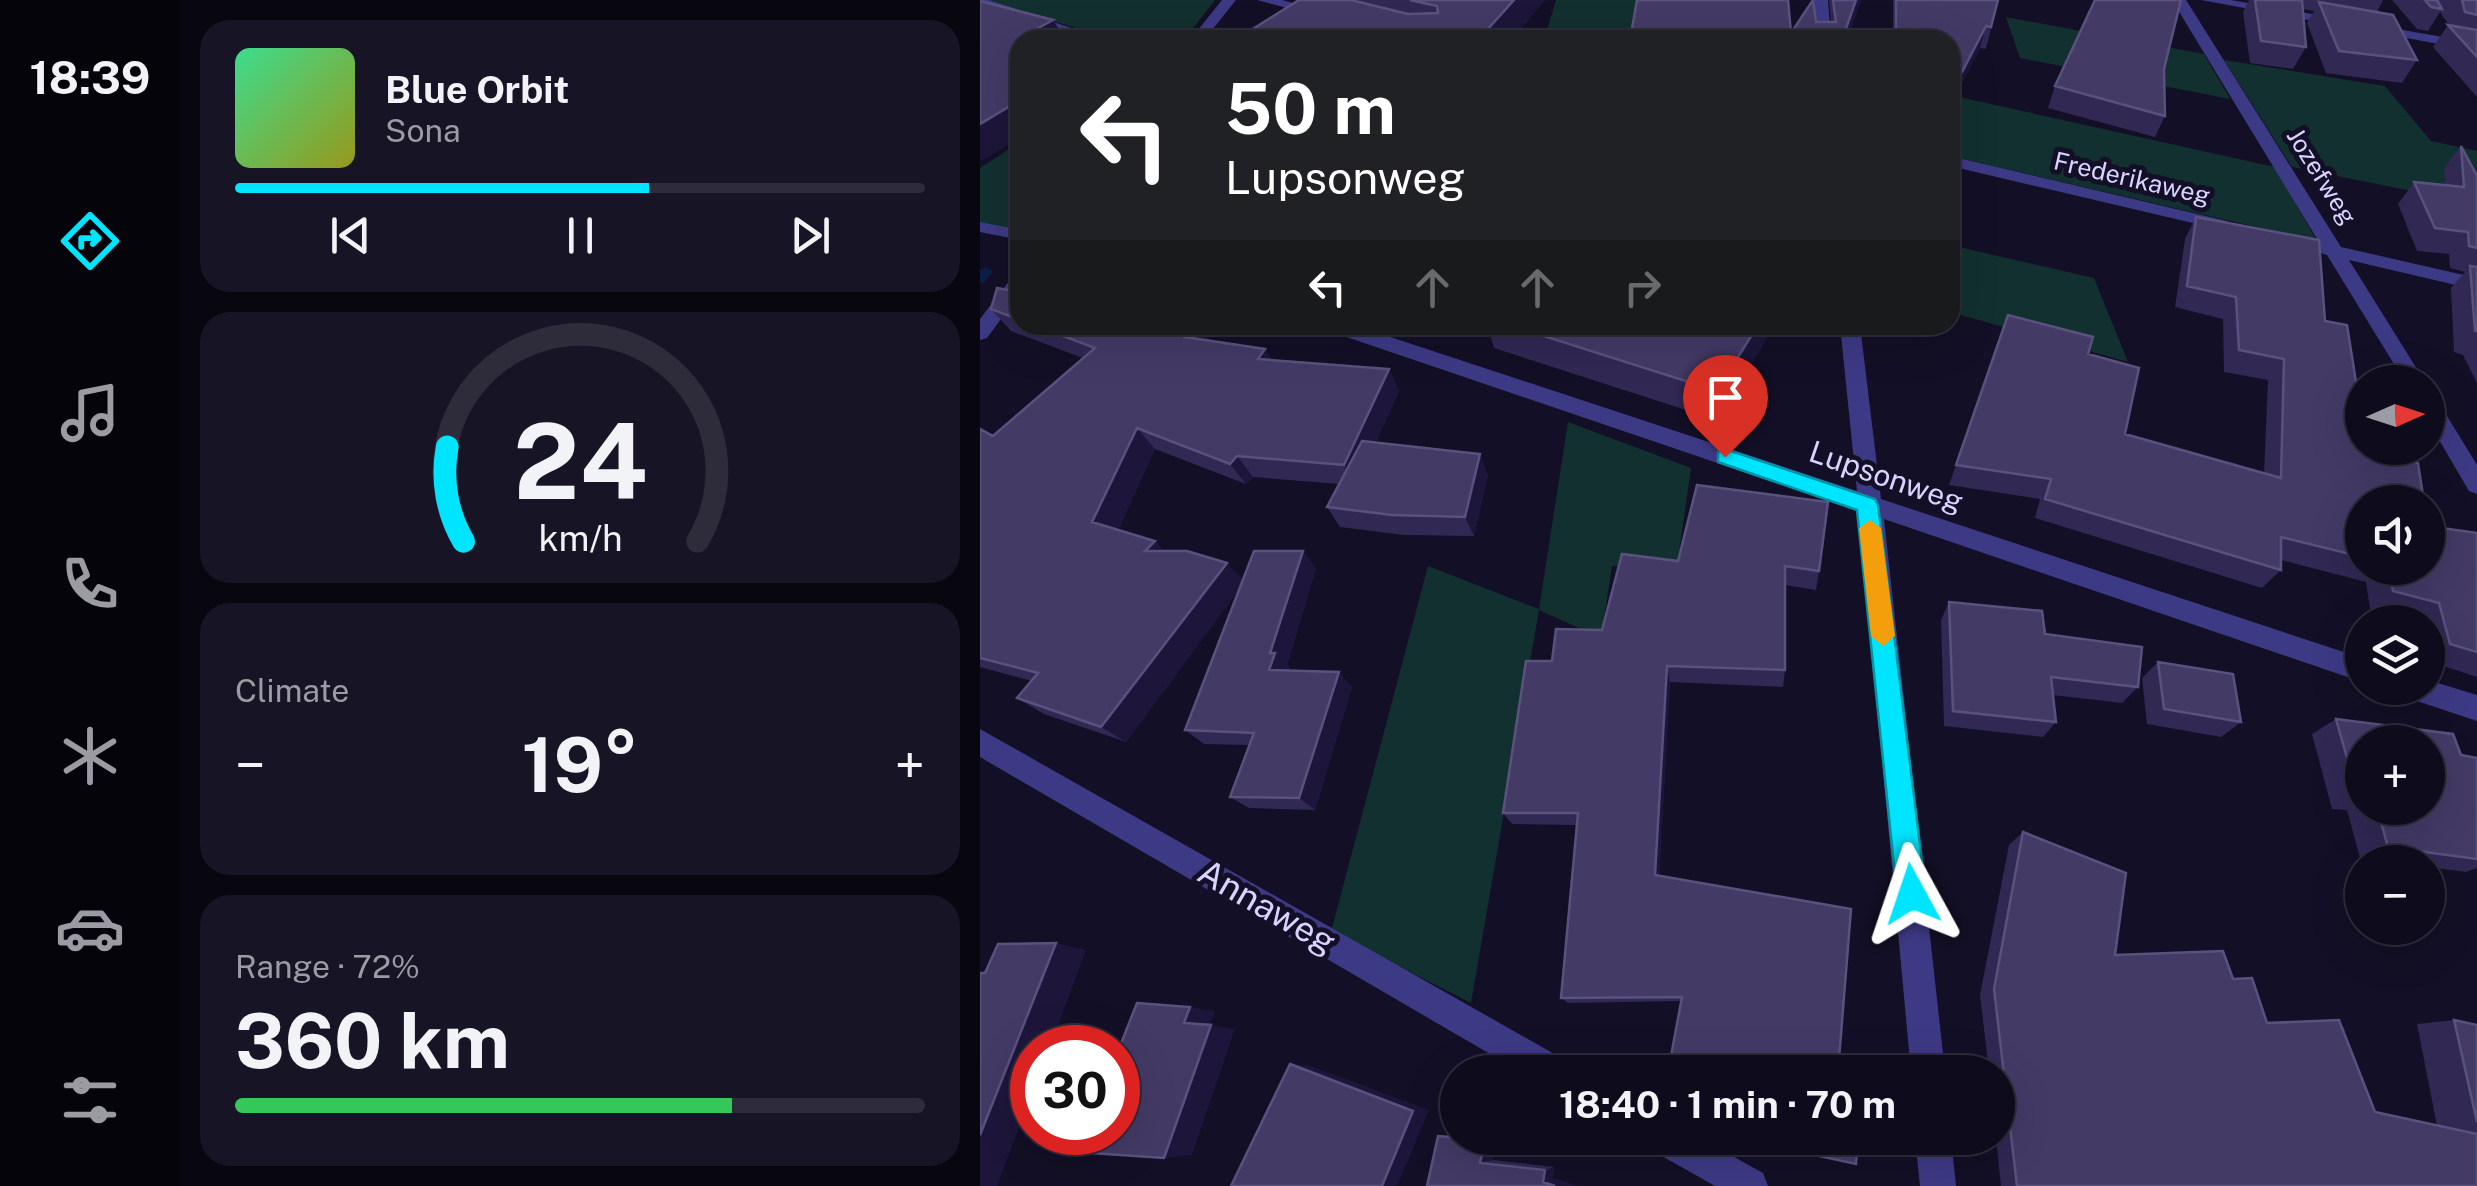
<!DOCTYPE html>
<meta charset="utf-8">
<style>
:root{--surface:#0e0b1c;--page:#171425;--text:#f1f3f6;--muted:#9b9ba3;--line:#2e2b3b;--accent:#00e5ff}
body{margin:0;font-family:"Public Sans",sans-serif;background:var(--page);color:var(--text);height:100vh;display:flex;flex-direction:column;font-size:38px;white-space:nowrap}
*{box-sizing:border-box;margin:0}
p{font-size:32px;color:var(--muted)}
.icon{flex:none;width:55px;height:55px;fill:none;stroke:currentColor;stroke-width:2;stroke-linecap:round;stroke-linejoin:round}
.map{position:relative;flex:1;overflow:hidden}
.side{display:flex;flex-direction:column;gap:20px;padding:20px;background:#08060f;width:800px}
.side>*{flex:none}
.top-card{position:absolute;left:30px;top:30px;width:950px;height:305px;border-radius:30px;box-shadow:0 10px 40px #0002,0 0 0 2px var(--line);background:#202124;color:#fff;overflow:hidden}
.needle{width:65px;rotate:87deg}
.fabs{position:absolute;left:1365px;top:365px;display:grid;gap:20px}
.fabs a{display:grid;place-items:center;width:100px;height:100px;border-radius:50%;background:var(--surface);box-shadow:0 10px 40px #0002,0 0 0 2px var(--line);font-size:50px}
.speed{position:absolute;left:30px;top:1025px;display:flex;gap:20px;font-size:50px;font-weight:700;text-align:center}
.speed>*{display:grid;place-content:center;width:130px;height:130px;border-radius:50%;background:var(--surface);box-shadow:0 10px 40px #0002,0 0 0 2px var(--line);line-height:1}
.speed .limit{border:15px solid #d22;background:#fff;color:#111}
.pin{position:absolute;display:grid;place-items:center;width:85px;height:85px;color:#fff;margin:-102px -42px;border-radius:50% 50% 50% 0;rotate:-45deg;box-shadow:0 0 10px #0007}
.pin .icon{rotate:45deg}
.me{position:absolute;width:110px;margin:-55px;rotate:355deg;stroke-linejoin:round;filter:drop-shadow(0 0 8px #0008)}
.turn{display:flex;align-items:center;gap:35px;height:210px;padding:0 50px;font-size:45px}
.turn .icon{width:130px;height:130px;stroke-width:2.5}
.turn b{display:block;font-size:70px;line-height:85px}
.lanes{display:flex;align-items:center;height:95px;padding:0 50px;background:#0003;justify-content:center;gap:50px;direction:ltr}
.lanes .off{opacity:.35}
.big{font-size:75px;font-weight:700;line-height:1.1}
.side .widget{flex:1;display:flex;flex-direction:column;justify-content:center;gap:15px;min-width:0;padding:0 35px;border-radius:30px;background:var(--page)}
.side .dial{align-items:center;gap:0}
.dial svg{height:260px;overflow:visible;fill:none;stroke:var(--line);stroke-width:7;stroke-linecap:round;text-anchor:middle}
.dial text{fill:var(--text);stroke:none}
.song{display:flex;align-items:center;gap:30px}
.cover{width:120px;height:120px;border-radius:15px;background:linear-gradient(135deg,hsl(150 70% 55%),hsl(60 70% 35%))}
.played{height:10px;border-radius:5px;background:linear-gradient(90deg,var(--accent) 60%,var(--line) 60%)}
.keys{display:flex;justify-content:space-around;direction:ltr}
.heat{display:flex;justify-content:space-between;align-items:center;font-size:55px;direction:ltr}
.charge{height:15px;border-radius:8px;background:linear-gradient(90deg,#34c759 72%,var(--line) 0)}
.trip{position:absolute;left:460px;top:1055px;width:575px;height:100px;border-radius:50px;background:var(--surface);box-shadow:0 10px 40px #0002,0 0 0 2px var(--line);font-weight:700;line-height:100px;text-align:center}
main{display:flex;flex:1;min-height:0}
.menu{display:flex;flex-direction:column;width:180px;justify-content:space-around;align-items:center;background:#06040b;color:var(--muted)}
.menu .icon{width:70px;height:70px}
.menu .selected{color:var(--accent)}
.menu b{font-size:45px;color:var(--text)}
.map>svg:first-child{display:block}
.green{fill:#12302f}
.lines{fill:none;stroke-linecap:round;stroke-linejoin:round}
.stream{fill:#0a1f44;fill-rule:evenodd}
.lane{fill:#3d3a85;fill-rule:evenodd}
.street{fill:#3d3a85;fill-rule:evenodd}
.wall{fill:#312854;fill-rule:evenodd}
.shaded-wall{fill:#1d163a}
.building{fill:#433a66;stroke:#5a527e;stroke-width:2.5}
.route{fill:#00e5ff;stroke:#0095a6;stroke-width:2.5}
.slow{fill:#f59e0b}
.labels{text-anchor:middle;stroke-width:10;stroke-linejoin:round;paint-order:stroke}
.far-street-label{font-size:25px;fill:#d9d4ff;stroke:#130f26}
.street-label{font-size:30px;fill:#d9d4ff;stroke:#130f26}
.near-street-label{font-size:35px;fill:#d9d4ff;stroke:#130f26}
</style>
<main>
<nav class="menu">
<b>18:39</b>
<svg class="icon selected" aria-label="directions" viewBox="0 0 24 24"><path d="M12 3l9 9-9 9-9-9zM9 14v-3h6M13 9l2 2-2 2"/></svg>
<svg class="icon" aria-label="music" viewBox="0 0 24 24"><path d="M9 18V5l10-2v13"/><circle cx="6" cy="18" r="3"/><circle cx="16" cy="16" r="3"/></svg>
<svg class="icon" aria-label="phone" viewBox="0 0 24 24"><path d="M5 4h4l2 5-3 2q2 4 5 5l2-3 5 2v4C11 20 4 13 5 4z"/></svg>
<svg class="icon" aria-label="climate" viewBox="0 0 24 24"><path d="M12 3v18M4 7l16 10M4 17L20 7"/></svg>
<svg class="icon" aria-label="car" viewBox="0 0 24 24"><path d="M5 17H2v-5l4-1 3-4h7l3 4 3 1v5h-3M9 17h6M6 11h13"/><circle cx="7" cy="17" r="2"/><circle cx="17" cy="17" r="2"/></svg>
<svg class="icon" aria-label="filters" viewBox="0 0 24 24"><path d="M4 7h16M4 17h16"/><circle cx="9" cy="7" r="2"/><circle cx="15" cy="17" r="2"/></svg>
</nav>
<section class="side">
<div class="widget">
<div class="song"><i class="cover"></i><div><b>Blue Orbit</b><p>Sona</p></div></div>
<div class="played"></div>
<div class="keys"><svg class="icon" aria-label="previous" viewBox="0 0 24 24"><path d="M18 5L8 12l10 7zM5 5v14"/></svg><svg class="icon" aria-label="pause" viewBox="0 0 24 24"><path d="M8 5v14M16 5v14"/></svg><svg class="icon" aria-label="next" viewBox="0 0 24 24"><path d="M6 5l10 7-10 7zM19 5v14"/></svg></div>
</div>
<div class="widget dial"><svg viewBox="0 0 100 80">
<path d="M14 69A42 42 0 1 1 86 69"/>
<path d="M14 69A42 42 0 0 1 9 40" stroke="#00e5ff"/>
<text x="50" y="56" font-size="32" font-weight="700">24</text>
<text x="50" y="72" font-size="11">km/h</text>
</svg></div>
<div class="widget"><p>Climate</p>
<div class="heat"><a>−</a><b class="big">19°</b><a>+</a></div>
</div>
<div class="widget"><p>Range · 72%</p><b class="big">360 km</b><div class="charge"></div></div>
</section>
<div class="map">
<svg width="1497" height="1186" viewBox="0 0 1497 1186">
<rect width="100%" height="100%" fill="#130f26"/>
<path class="green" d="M5 0H235L206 37 198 40H135Z
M576 0H660L652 40H564Z
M1026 17 1224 54 1250 99 1040 58Z
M1244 60 1405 86 1451 141 1497 151V204L1312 167Z
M970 95 1295 167 1337 241 970 156Z
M40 142V235L0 232V168Z
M970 245 1114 278 1148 362 970 312Z
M588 422 711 468 696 573 632 566 621 638 559 610 491 1003 351 932 448 566 559 609Z"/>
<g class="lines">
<path class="stream" d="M6 267 13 271 5 282 0 283V270Z"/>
<path class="lane" d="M0 0H9L127 40H108L0 5Z
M0 222 40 230V240L0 232Z"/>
<path class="street" d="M242 0H256L224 40H210Z
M277 0H302L349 13 342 17Z
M834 0H848L851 40H837Z
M1192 0H1206L1361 247 1497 278V290L1369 260 1445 382H1425L1347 255 1302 241 1311 235 1339 242Z
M1221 0H1251L1497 43V51Z
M970 156 1247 221 1256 226 1247 231 970 166Z
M40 274V293L7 338 0 340V319L33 276Z
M343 325H374L877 491 860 325H880L901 499 1382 658V682L904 519 965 1072H931L879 511 346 330Z
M1448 395 1456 398 1497 465V494L1489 491 1448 421Z
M1448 680 1497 695V721L1425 697 1421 688H1448Z
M0 729 585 1060 590 1072H541L0 757Z
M668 1138H720L783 1173 788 1186H735L673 1151Z
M935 1138H971L976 1186H940Z"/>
</g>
<path class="wall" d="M319 0H565L531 40H255Z
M849 0H881L867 40H650L811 33 836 22H851Z
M913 0H1018L1006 49 1000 48 977 93 970 92V40H913Z
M1269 0H1403L1397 12 1437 60 1422 83 1346 73 1327 23 1334 11 1323 9 1326 47 1313 69 1270 63 1263 12Z
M1412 0H1497V97L1453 47 1468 25H1469L1460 12 1448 31 1437 29Z
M1184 69 1185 116 1175 137 1068 108 1075 86Z
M1481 146 1497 176V383L1483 355 1474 352 1471 288 1485 272 1470 268 1469 254 1437 251 1418 204 1434 182 1465 185 1464 168Z
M1216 217 1345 321 1382 502V568H1448L1497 533V677L1448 661V622H1435L1434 620 1390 609 1386 582 1301 560V570L1282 588 1055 518 1060 499 969 485 1028 315 1108 354 1145 434 1284 474 1288 380 1244 372 1243 319 1195 307 1205 239Z
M40 292V325H219L230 341 292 360 409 369 419 391 396 442 508 475 494 536 424 535 360 527 347 507 359 484 273 477 266 484 175 449 138 530 185 551 263 580 336 568 307 665 310 668V670L372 687 335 810 269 808 250 797 269 745 224 744 205 730 260 588 146 742 64 714 37 698 52 681 0 667V429L13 436 103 358 31 331 11 309Z
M507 325H795L737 420 514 348Z
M717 485 839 571 836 590 805 585V670L803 687 690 682 679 875 871 909 701 1001 588 1003 581 998 597 825 532 824 523 813 572 661 622 630 698 561Z
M969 602 1065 634 1158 687 1142 703 1073 695 1076 722 1063 737 964 726 961 620Z
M1178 662 1261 722 1241 737 1167 724 1162 678Z
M1356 719 1481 755 1497 758V868L1486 872 1448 867V862H1416L1380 858 1367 810 1352 809 1332 734ZM1382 742 1448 808H1382Z
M1043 832 1135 955 1253 979 1287 1023 1395 1112 1457 1126 1437 1024 1474 1020 1497 1025V1186H1021L1016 1138H1018V1072H1009L1000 995 1029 845Z
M473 1134 478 1135V1138L517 1139 513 1160 574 1167 572 1178 597 1186H447L458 1136Z"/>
<path class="shaded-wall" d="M534 0H565L531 40H498Z
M876 0H881L867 40H862Z
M73 20 86 40H57L51 32Z
M1006 26 1000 48 977 93 982 72Z
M40 100V137L0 162V124Z
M215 325H219L233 345 205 337Z
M778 325H795L737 420V391Z
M285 349 299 371 278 359Z
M409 369 419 391 377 486 364 465Z
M157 428 175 449 133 542 112 522Z
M500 454 508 475 494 536 485 517Z
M257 456 273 477 266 484 250 464Z
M175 541 194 560 165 551Z
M323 551 336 568 307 665 310 668 305 684 289 670 290 653Z
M247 563 265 582 146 742 121 727Z
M687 666 690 682 679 885 675 875Z
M359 672 372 687 335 810 319 798Z
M76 943 106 950 70 1048H52V1093L17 1186H0V1135Z
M210 1007 235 1011 229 1026 204 1023Z
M231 1025 255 1029 212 1155 184 1158Z
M310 1064 331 1066 449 1110 417 1186H402Z
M517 1139 513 1160 500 1163 505 1141Z
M574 1167 572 1178 597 1186H575L563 1182 565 1170Z"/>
<path class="building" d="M319 0H371L428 14 458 13 457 6 430 0H534L498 40H255Z
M657 0H808L811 33 833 0 836 22H856L853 0H876L862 40H827L811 37V40H650Z
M916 0H1018L1011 27 1006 26 982 72 970 69V40H916Z
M1115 0H1201L1184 69 1185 116 1075 86Z
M1275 0H1322L1326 47 1281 41Z
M1445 0H1457L1462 9 1451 7Z
M1482 0H1497V15L1485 12Z
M0 1 73 20 51 32 81 40H40V100L0 124Z
M1339 2 1413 15 1437 60 1359 51Z
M1468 25 1497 30V57Z
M1481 146 1497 176V248L1489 246 1488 232 1455 228 1434 182 1484 187Z
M970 165H976L970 190Z
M1216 217 1339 240 1345 321 1367 325 1382 420V448H1425L1426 460 1438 463 1444 502H1382V557L1301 537V570L1065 499 1071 479 976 465 1028 315 1113 337 1108 354 1159 368 1145 434 1301 478 1304 359 1259 350 1256 297 1207 286Z
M1490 266 1497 267V331H1495Z
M17 288 40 292V320L11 309Z
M54 325H215L205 337 285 349 278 359 409 369 364 465 257 456 250 464 157 428 112 522 175 541 165 551H207L247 563 121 727 37 698 58 673 0 658V429L13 436 115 348Z
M529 325H778L737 391Z
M382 441 500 454 485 517 412 515 347 507Z
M717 485 848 502 839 571 805 566V670L687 666 675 875 871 909 858 1072H688L702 997 581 998 598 813H523L546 661H572L576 629 622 630 642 554 698 561Z
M1448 526 1497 533V652L1470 644 1459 603 1413 591 1409 568H1448Z
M274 551H323L290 653H295L289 670 359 672 319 798 250 797 274 733 205 730Z
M969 602 1062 611 1065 634 1162 647 1158 687 1071 677 1076 722 973 711Z
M1178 662 1253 674 1261 722 1184 709Z
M1356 719 1473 734 1481 755 1497 758V859L1408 847 1397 808H1448V742H1382V797H1378Z
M1043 832 1146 873 1135 955 1243 951 1253 979 1272 978 1287 1023 1359 1020 1395 1112 1497 1134V1186H1037L1014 989Z
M76 943 0 1135V973H5L18 944Z
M157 1003 210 1007 204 1023 231 1025 184 1158 97 1152 105 1132H138V1051Z
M1474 1020 1497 1025V1122Z
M310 1064 433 1111 402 1186H251Z
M458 1136 505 1141 500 1163 565 1170 563 1182 575 1186H447Z
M757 1138H878L876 1164Z"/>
<path class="route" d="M745 449 895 499 898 505 946 894 941 904 932 909 922 904 917 894 877 510 738 462V452Z"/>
<path class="slow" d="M890 520 901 528 915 636 903 646 891 636 879 528Z"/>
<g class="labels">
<g class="far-street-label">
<text transform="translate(1342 176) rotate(58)" y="9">Jozefweg</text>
<text transform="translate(1152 178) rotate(13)" y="9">Frederikaweg</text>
</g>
<g class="street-label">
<text transform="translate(906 477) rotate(19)" y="10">Lupsonweg</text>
</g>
<g class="near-street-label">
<text transform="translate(287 907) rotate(30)" y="12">Annaweg</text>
</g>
</g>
</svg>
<div class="fabs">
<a><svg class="needle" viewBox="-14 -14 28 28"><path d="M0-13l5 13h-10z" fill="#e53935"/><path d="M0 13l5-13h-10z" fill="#9b9ba3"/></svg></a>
<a><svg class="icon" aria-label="sound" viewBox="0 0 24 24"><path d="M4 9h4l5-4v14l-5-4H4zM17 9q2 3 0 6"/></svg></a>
<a><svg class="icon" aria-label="layers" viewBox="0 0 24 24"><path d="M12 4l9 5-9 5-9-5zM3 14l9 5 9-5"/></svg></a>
<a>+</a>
<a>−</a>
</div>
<div class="speed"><div class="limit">30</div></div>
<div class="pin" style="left:745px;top:457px;background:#d93025"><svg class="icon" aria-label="arrive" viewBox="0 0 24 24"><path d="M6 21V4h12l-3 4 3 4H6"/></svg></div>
<svg class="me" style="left:932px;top:894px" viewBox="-20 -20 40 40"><path d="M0-17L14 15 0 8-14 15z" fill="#00e5ff" stroke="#fff" stroke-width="4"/></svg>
<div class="trip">18:40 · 1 min · 70 m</div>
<div class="top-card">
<div class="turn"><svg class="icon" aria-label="left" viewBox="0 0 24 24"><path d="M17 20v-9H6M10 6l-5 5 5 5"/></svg><div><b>50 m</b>Lupsonweg</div></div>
<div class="lanes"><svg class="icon" aria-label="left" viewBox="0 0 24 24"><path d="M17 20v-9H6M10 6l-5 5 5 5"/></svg><svg class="icon off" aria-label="ahead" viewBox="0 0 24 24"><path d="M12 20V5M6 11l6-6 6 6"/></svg><svg class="icon off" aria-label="ahead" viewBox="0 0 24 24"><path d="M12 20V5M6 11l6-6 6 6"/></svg><svg class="icon off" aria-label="right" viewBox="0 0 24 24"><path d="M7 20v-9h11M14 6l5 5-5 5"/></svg></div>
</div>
</div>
</main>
